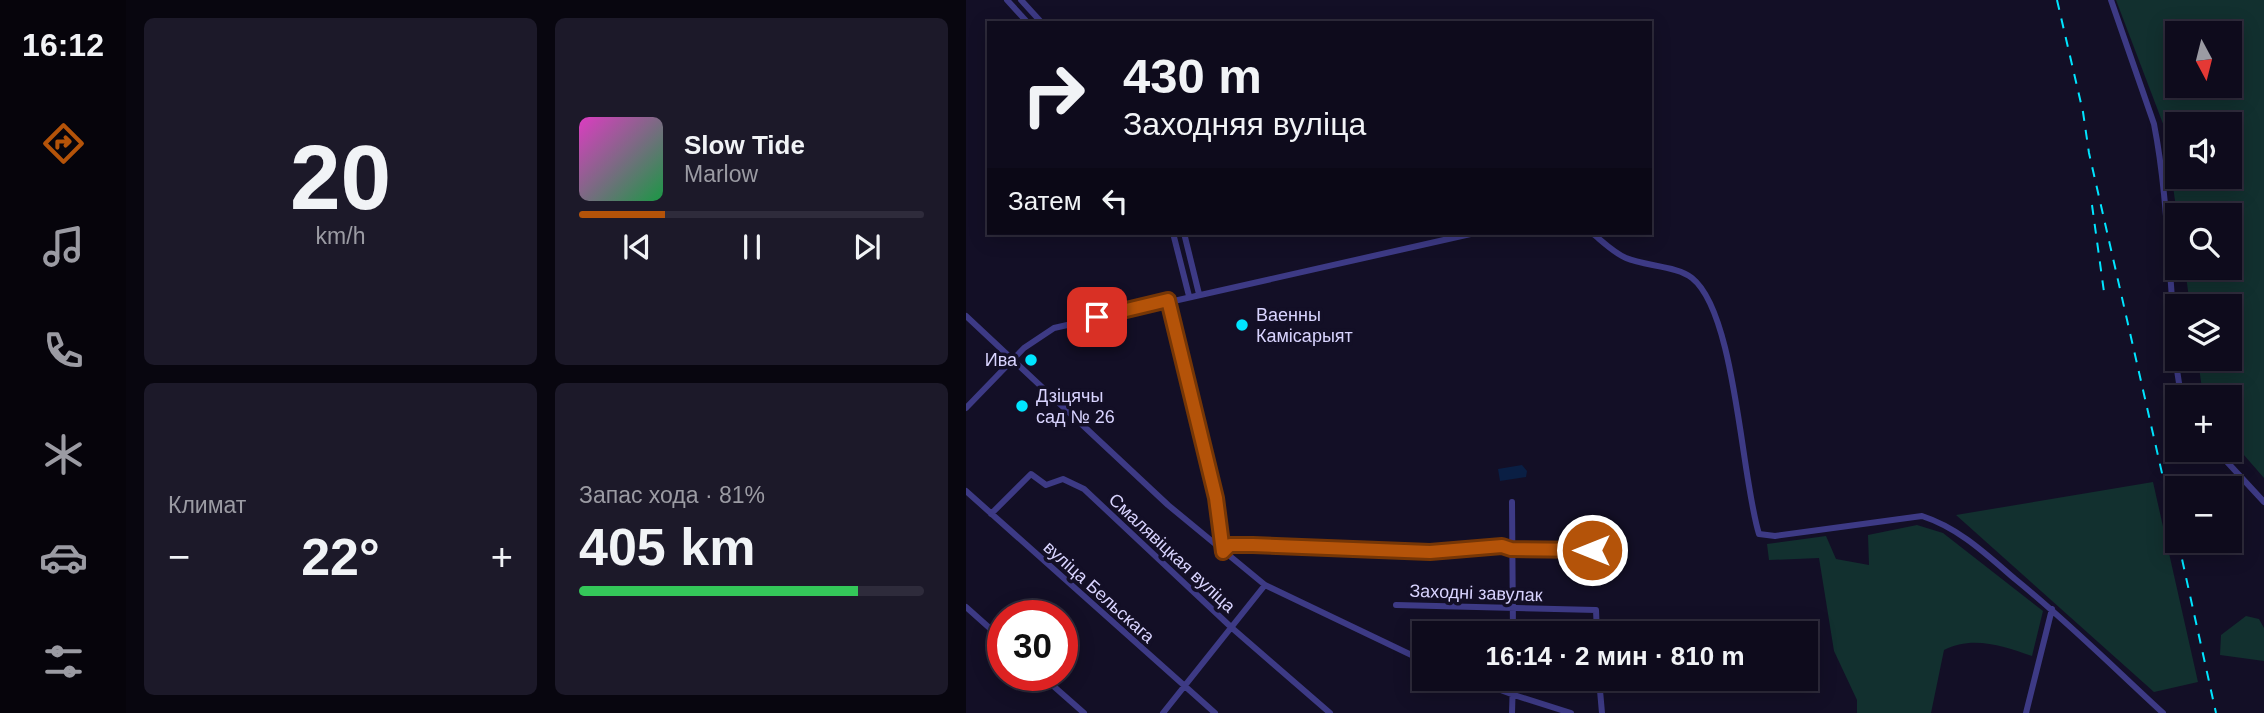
<!DOCTYPE html>
<html lang="ru">
<meta charset="utf-8">
<style>
:root{--surface:#0e0b1c;--page:#1c1929;--text:#f1f3f6;--muted:#9b9ba3;--line:#2e2b3b;--accent:#b45309}
body{margin:0;font-family:Arial,sans-serif;background:var(--page);color:var(--text);height:100vh;display:flex;flex-direction:column;font-size:26px;white-space:nowrap}
*{box-sizing:border-box;margin:0}
p{font-size:23px;color:var(--muted)}
.icon{flex:none;width:38px;height:38px;fill:none;stroke:currentColor;stroke-width:2;stroke-linecap:round;stroke-linejoin:round}
.map{position:relative;flex:1;overflow:hidden}
.details{display:flex;flex-direction:column;gap:18px;padding:18px;background:#08060f;width:840px}
.details>*{flex:none}
.hud{position:absolute;left:21px;top:21px;width:665px;height:214px;border-radius:0px;box-shadow:0 4px 18px #0003,0 0 0 2px var(--line);background:#0e0b1c;color:var(--text);overflow:hidden}
.needle{width:46px;rotate:173deg}
.buttons{position:absolute;left:1199px;top:21px;display:grid;gap:14px}
.buttons a{display:grid;place-items:center;width:77px;height:77px;border-radius:0px;background:var(--surface);box-shadow:0 4px 18px #0003,0 0 0 2px var(--line);font-size:35px}
.speed{position:absolute;left:21px;top:600px;display:flex;gap:14px;font-size:35px;font-weight:700;text-align:center}
.speed>*{display:grid;place-content:center;width:91px;height:91px;border-radius:50%;background:var(--surface);box-shadow:0 4px 18px #0003,0 0 0 2px var(--line);line-height:1}
.speed .limit{border:10px solid #d22;background:#fff;color:#111}
.pin{position:absolute;display:grid;place-items:center;width:60px;height:60px;color:#fff;margin:-30px;border-radius:14px;box-shadow:0 4px 10px #0006}
.me{position:absolute;width:77px;margin:-38px;rotate:270deg;stroke-linejoin:round;filter:drop-shadow(0 0 5px #0008)}
.turn{display:flex;align-items:center;gap:24px;height:147px;padding:0 21px;font-size:32px}
.turn .icon{width:91px;height:91px;stroke-width:2.5}
.turn b{display:block;font-size:49px;line-height:60px}
.then{display:flex;align-items:center;height:66px;padding:0 21px;background:#0003;gap:14px;font-size:26px}
.big{font-size:52px;font-weight:600;line-height:1.1}
.details .tile{flex:1;display:flex;flex-direction:column;justify-content:center;gap:10px;min-width:0;padding:0 24px;border-radius:10px;background:var(--page)}
.details .dial{align-items:center;gap:0}
.dial b{font-size:91px;line-height:1}
.song{display:flex;align-items:center;gap:21px}
.cover{width:84px;height:84px;border-radius:10px;background:linear-gradient(135deg,hsl(310 70% 55%),hsl(140 70% 35%))}
.played{height:7px;border-radius:4px;background:linear-gradient(90deg,var(--accent) 25%,var(--line) 25%)}
.keys{display:flex;justify-content:space-around;direction:ltr}
.heat{display:flex;justify-content:space-between;align-items:center;font-size:38px;direction:ltr}
.charge{height:10px;border-radius:5px;background:linear-gradient(90deg,#34c759 81%,var(--line) 0)}
.details .tiles{flex:1;display:grid;gap:18px;grid-template-columns:repeat(2,1fr)}
.trip{position:absolute;left:446px;top:621px;width:406px;height:70px;border-radius:0px;background:var(--surface);box-shadow:0 4px 18px #0003,0 0 0 2px var(--line);font-weight:600;line-height:70px;text-align:center}
main{display:flex;flex:1;min-height:0}
.tabs{display:flex;flex-direction:column;width:126px;justify-content:space-around;align-items:center;background:#06040b;color:var(--muted)}
.tabs .icon{width:49px;height:49px}
.tabs .selected{color:var(--accent)}
.tabs b{font-size:32px;color:var(--text)}
.map>svg:first-child{display:block}
.green{fill:#12302f;fill-rule:evenodd}
.water{fill:#0a1f44}
.lines{fill:none;stroke-linecap:round;stroke-linejoin:round}
.minor{stroke:#3d3a85;stroke-width:6}
.rail{stroke:#00e5ff;stroke-width:2;stroke-dasharray:10 9;stroke-linecap:butt}
.route-casing{stroke:#753606;stroke-width:18}
.route{stroke:#b45309;stroke-width:12}
.poi-dot{fill:#00e5ff;stroke:#130f26;stroke-width:2.5}
.labels{text-anchor:middle;stroke-width:7;stroke-linejoin:round;paint-order:stroke}
.poi-label{font-size:18px;fill:#d9d4ff;stroke:#130f26;text-anchor:start}
.street-label{font-size:18px;fill:#d9d4ff;stroke:#130f26}
</style>
<main>
<nav class="tabs">
<b>16:12</b>
<svg class="icon selected" aria-label="directions" viewBox="0 0 24 24"><path d="M12 3l9 9-9 9-9-9zM9 14v-3h6M13 9l2 2-2 2"/></svg>
<svg class="icon" aria-label="music" viewBox="0 0 24 24"><path d="M9 18V5l10-2v13"/><circle cx="6" cy="18" r="3"/><circle cx="16" cy="16" r="3"/></svg>
<svg class="icon" aria-label="phone" viewBox="0 0 24 24"><path d="M5 4h4l2 5-3 2q2 4 5 5l2-3 5 2v4C11 20 4 13 5 4z"/></svg>
<svg class="icon" aria-label="climate" viewBox="0 0 24 24"><path d="M12 3v18M4 7l16 10M4 17L20 7"/></svg>
<svg class="icon" aria-label="car" viewBox="0 0 24 24"><path d="M5 17H2v-5l4-1 3-4h7l3 4 3 1v5h-3M9 17h6M6 11h13"/><circle cx="7" cy="17" r="2"/><circle cx="17" cy="17" r="2"/></svg>
<svg class="icon" aria-label="filters" viewBox="0 0 24 24"><path d="M4 7h16M4 17h16"/><circle cx="9" cy="7" r="2"/><circle cx="15" cy="17" r="2"/></svg>
</nav>
<section class="details">
<div class="tiles">
<div class="tile dial"><b>20</b><p>km/h</p></div>
<div class="tile">
<div class="song"><i class="cover"></i><div><b>Slow Tide</b><p>Marlow</p></div></div>
<div class="played"></div>
<div class="keys"><svg class="icon" aria-label="previous" viewBox="0 0 24 24"><path d="M18 5L8 12l10 7zM5 5v14"/></svg><svg class="icon" aria-label="pause" viewBox="0 0 24 24"><path d="M8 5v14M16 5v14"/></svg><svg class="icon" aria-label="next" viewBox="0 0 24 24"><path d="M6 5l10 7-10 7zM19 5v14"/></svg></div>
</div>
<div class="tile"><p>Климат</p>
<div class="heat"><a>−</a><b class="big">22°</b><a>+</a></div>
</div>
<div class="tile"><p>Запас хода · 81%</p><b class="big">405 km</b><div class="charge"></div></div>
</div>
</section>
<div class="map">
<svg width="1298" height="713" viewBox="0 0 1298 713">
<rect width="100%" height="100%" fill="#130f26"/>
<path class="green" d="M1150 0H1298V478L1264 439V397H1237L1232 359H1264V306H1224L1219 268H1264V215H1211L1199 129ZM1264 33V86H1211V33ZM1211 124H1264V177H1211Z
M1187 482 1232 682 1188 692 990 515Z
M951 525 977 533 1077 611 1066 656C1038 646 1006 635 978 650L965 713H891V700L868 651 853 558 803 560 801 544 860 536 870 559 903 565 902 535Z
M1280 616 1293 619 1298 628V661L1254 655 1255 635Z"/>
<path class="water" d="M556 465 561 471 560 477 534 481 532 469Z"/>
<g class="lines">
<path class="minor" d="M41 0 62 23
M55 0 76 23
M1145 0 1188 124C1200 185 1202 249 1207 312 1209 340 1209 370 1216 397
M207 233 223 296
M218 233 233 294
M626 233C636 241 648 253 660 258 678 266 712 266 726 278 770 313 775 477 793 534L809 536 956 516C993 528 1020 554 1049 579 1101 621 1148 668 1197 713
M202 300 249 498 257 552
M0 316 202 505 299 585 458 661
M0 408 58 348 88 328 509 233
M1250 450 1298 502
M0 491 249 713
M546 502 547 634
M25 514 65 474 80 485 97 479 118 489 266 628 364 713
M257 552 264 546C330 543 395 550 460 552 485 553 511 548 536 546L545 549 626 550
M430 605 630 610 631 634
M0 607 37 640
M76 676 118 713
M505 679 548 695 605 713
M633 679 636 713
M197 713 299 585
M546 713 547 679
M1060 713 1086 609"/>
<path class="rail" d="M1091 0 1117 112 1123 153 1211 539
M1126 205 1138 292
M1212 541 1250 713"/>
</g>
<g class="lines">
<g class="route-casing">
<path id="route" d="M131 317 202 300 250 498 257 552 264 545H287L464 552 536 546 545 549 626 550"/>
</g>
<use href="#route" class="route"/>
</g>
<g class="poi-dot">
<circle cx="276" cy="325" r="7"/>
<circle cx="65" cy="360" r="7"/>
<circle cx="56" cy="406" r="7"/>
</g>
<g class="labels">
<g class="poi-label">
<text x="290" y="321">Ваенны<tspan x="290" dy="21">Камісарыят</tspan></text>
<text x="51" y="366" text-anchor="end">Ива</text>
<text x="70" y="402">Дзіцячы<tspan x="70" dy="21">сад № 26</tspan></text>
</g>
<g class="street-label">
<text transform="translate(206 553) rotate(43)" y="6">Смалявіцкая вуліца</text>
<text transform="translate(133 592) rotate(42)" y="6">вуліца Бельскага</text>
<text transform="translate(510 593) rotate(2)" y="6">Заходні завулак</text>
</g>
</g>
</svg>
<div class="buttons">
<a><svg class="needle" viewBox="-14 -14 28 28"><path d="M0-13l5 13h-10z" fill="#e53935"/><path d="M0 13l5-13h-10z" fill="#9b9ba3"/></svg></a>
<a><svg class="icon" aria-label="sound" viewBox="0 0 24 24"><path d="M4 9h4l5-4v14l-5-4H4zM17 9q2 3 0 6"/></svg></a>
<a><svg class="icon" aria-label="search" viewBox="0 0 24 24"><circle cx="10" cy="10" r="6"/><path d="M15 15l6 6"/></svg></a>
<a><svg class="icon" aria-label="layers" viewBox="0 0 24 24"><path d="M12 4l9 5-9 5-9-5zM3 14l9 5 9-5"/></svg></a>
<a>+</a>
<a>−</a>
</div>
<div class="speed"><div class="limit">30</div></div>
<div class="pin" style="left:131px;top:317px;background:#d93025"><svg class="icon" aria-label="arrive" viewBox="0 0 24 24"><path d="M6 21V4h12l-3 4 3 4H6"/></svg></div>
<svg class="me" style="left:626px;top:550px" viewBox="-20 -20 40 40"><circle r="17" fill="#b45309" stroke="#fff" stroke-width="3"/><path d="M0-11L8 9 0 5-8 9z" fill="#fff"/></svg>
<div class="trip">16:14 · 2 мин · 810 m</div>
<div class="hud">
<div class="turn"><svg class="icon" aria-label="right" viewBox="0 0 24 24"><path d="M7 20v-9h11M14 6l5 5-5 5"/></svg><div><b>430 m</b>Заходняя вуліца</div></div>
<div class="then">Затем<svg class="icon" aria-label="left" viewBox="0 0 24 24"><path d="M17 20v-9H6M10 6l-5 5 5 5"/></svg></div>
</div>
</div>
</main>
